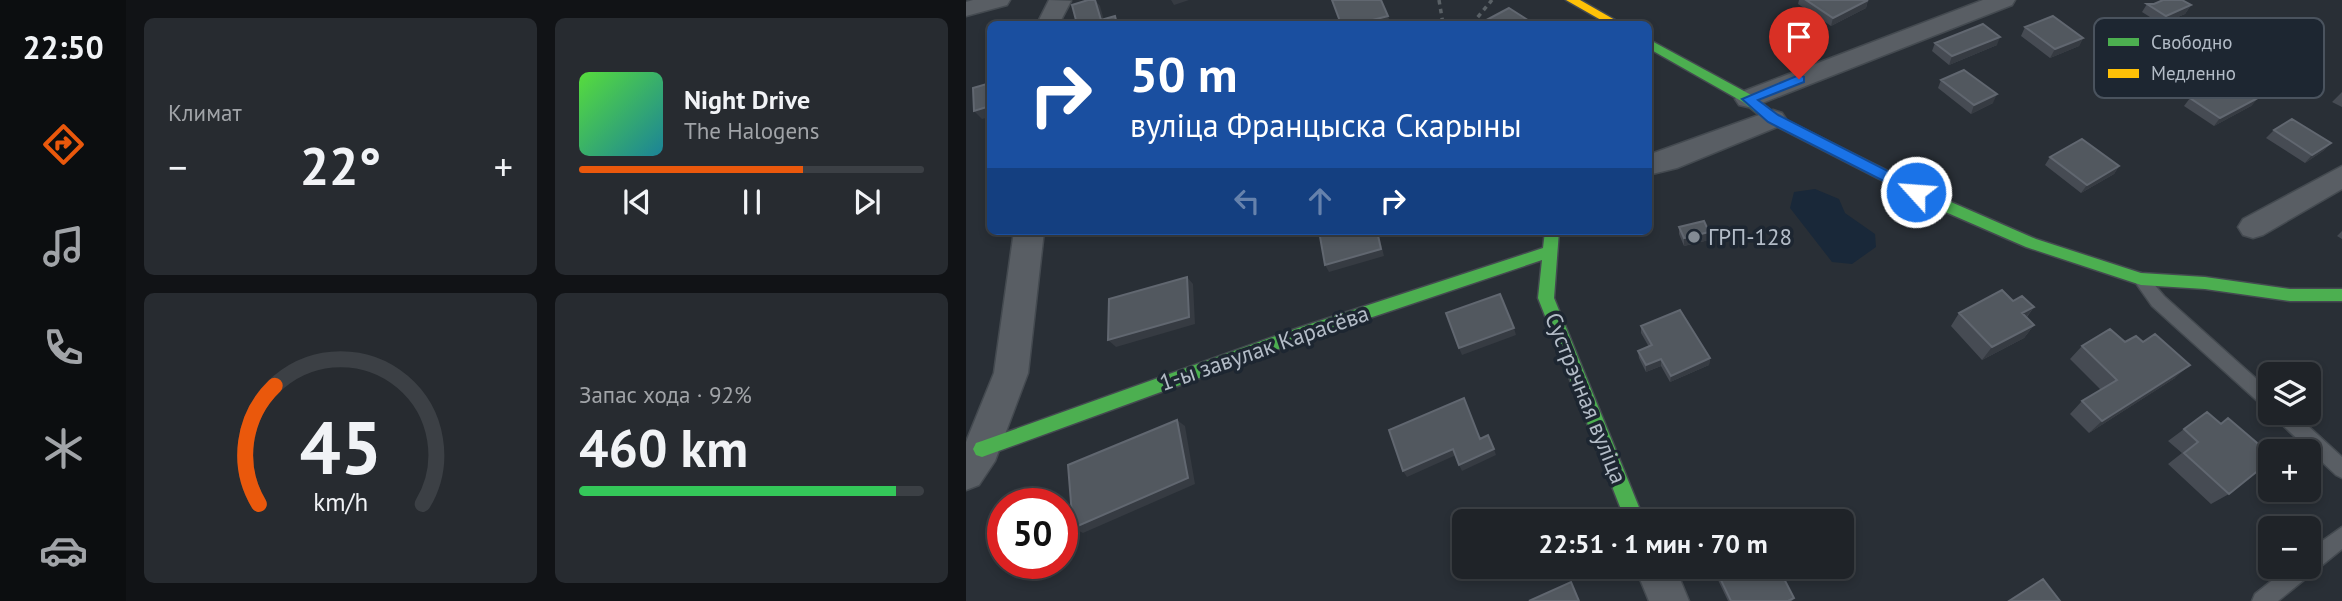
<!DOCTYPE html>
<html lang="ru">
<meta charset="utf-8">
<style>
:root{--surface:#1f2328;--page:#272b30;--text:#f1f3f6;--muted:#a1a4a8;--line:#3c4045;--accent:#ea580c}
body{margin:0;font-family:"PT Sans",sans-serif;background:var(--page);color:var(--text);height:100vh;display:flex;flex-direction:column;font-size:26px;white-space:nowrap}
*{box-sizing:border-box;margin:0}
p{font-size:23px;color:var(--muted)}
.icon{flex:none;width:38px;height:38px;fill:none;stroke:currentColor;stroke-width:2;stroke-linecap:round;stroke-linejoin:round}
.map{position:relative;flex:1;overflow:hidden}
.side{display:flex;flex-direction:column;gap:18px;padding:18px;background:#111316;width:840px}
.side>*{flex:none}
.banner{position:absolute;left:21px;top:21px;width:665px;height:214px;border-radius:10px;box-shadow:0 4px 10px #0003,0 0 0 2px var(--line);background:#1a4fa0;color:#fff;overflow:hidden}
.buttons{position:absolute;left:1292px;top:362px;display:grid;gap:14px}
.buttons a{display:grid;place-items:center;width:63px;height:63px;border-radius:10px;background:var(--surface);box-shadow:0 4px 10px #0003,0 0 0 2px var(--line);font-size:35px}
.speed{position:absolute;left:21px;top:488px;display:flex;gap:14px;font-size:35px;font-weight:700;text-align:center}
.speed>*{display:grid;place-content:center;width:91px;height:91px;border-radius:50%;background:var(--surface);box-shadow:0 4px 10px #0003,0 0 0 2px var(--line);line-height:1}
.speed .limit{border:10px solid #d22;background:#fff;color:#111}
.pin{position:absolute;display:grid;place-items:center;width:60px;height:60px;color:#fff;margin:-72px -30px;border-radius:50% 50% 50% 0;rotate:-45deg;box-shadow:0 0 7px #0007}
.pin .icon{rotate:45deg}
.me{position:absolute;width:77px;margin:-38px;rotate:296deg;stroke-linejoin:round;filter:drop-shadow(0 0 5px #0008)}
.turn{display:flex;align-items:center;gap:24px;height:147px;padding:0 28px;font-size:32px}
.turn .icon{width:91px;height:91px;stroke-width:2.5}
.turn b{display:block;font-size:49px;line-height:60px}
.lanes{display:flex;align-items:center;height:66px;padding:0 28px;background:#0003;justify-content:center;gap:35px;direction:ltr}
.lanes .off{opacity:.35}
.big{font-size:52px;font-weight:800;line-height:1.1}
.side .tile{flex:1;display:flex;flex-direction:column;justify-content:center;gap:10px;min-width:0;padding:0 24px;border-radius:10px;background:var(--page)}
.side .dial{align-items:center;gap:0}
.dial svg{height:182px;overflow:visible;fill:none;stroke:var(--line);stroke-width:7;stroke-linecap:round;text-anchor:middle}
.dial text{fill:var(--text);stroke:none}
.song{display:flex;align-items:center;gap:21px}
.cover{width:84px;height:84px;border-radius:10px;background:linear-gradient(135deg,hsl(110 70% 55%),hsl(190 70% 35%))}
.played{height:7px;border-radius:4px;background:linear-gradient(90deg,var(--accent) 65%,var(--line) 65%)}
.keys{display:flex;justify-content:space-around;direction:ltr}
.heat{display:flex;justify-content:space-between;align-items:center;font-size:38px;direction:ltr}
.charge{height:10px;border-radius:5px;background:linear-gradient(90deg,#34c759 92%,var(--line) 0)}
.side .tiles{flex:1;display:grid;gap:18px;grid-template-columns:repeat(2,1fr)}
.trip{position:absolute;left:486px;top:509px;width:402px;height:70px;border-radius:10px;background:var(--surface);box-shadow:0 4px 10px #0003,0 0 0 2px var(--line);font-weight:800;line-height:70px;text-align:center}
main{display:flex;flex:1;min-height:0}
.tabs{display:flex;flex-direction:column;width:126px;justify-content:space-around;align-items:center;background:#0c0e10;color:var(--muted)}
.tabs .icon{width:49px;height:49px}
.tabs .on{color:var(--accent)}
.tabs b{font-size:32px;color:var(--text)}
.map>svg:first-child{display:block}
.water{fill:#192839}
.lines{fill:none;stroke-linecap:round;stroke-linejoin:round}
.lane-casing{stroke:#444a50;stroke-width:3}
.street-casing{stroke:#444a50;stroke-width:3}
.fast-casing{stroke:#444a50;stroke-width:3}
.slow-casing{stroke:#444a50;stroke-width:3}
.path{stroke:#5a6166;stroke-width:3.5;stroke-dasharray:4.5 4.5;stroke-linecap:butt}
.lane{fill:#595e64;fill-rule:evenodd}
.street{fill:#595e64;fill-rule:evenodd}
.fast{fill:#4caf50;fill-rule:evenodd}
.slow{fill:#ffc107;fill-rule:evenodd}
.wall{fill:#464b53}
.shaded-wall{fill:#363b42}
.building{fill:#52585f;stroke:#616770;stroke-width:2}
.route{fill:#1a73e8;stroke:#114b97;stroke-width:2}
.poi-dot{fill:#838b94;stroke:#1d2631;stroke-width:2.5}
.labels{text-anchor:middle;stroke-width:7;stroke-linejoin:round;paint-order:stroke}
.poi-label{font-size:23px;fill:#b3bcc7;stroke:#1d2631;text-anchor:start}
.street-label{font-size:23px;fill:#b3bcc7;stroke:#1d2631}
.key{fill:#1d2631;stroke:#4a535e;stroke-width:2}
.key-label{font-size:19px;fill:#b3bcc7}
</style>
<main>
<nav class="tabs">
<b>22:50</b>
<svg class="icon on" aria-label="directions" viewBox="0 0 24 24"><path d="M12 3l9 9-9 9-9-9zM9 14v-3h6M13 9l2 2-2 2"/></svg>
<svg class="icon" aria-label="music" viewBox="0 0 24 24"><path d="M9 18V5l10-2v13"/><circle cx="6" cy="18" r="3"/><circle cx="16" cy="16" r="3"/></svg>
<svg class="icon" aria-label="phone" viewBox="0 0 24 24"><path d="M5 4h4l2 5-3 2q2 4 5 5l2-3 5 2v4C11 20 4 13 5 4z"/></svg>
<svg class="icon" aria-label="climate" viewBox="0 0 24 24"><path d="M12 3v18M4 7l16 10M4 17L20 7"/></svg>
<svg class="icon" aria-label="car" viewBox="0 0 24 24"><path d="M5 17H2v-5l4-1 3-4h7l3 4 3 1v5h-3M9 17h6M6 11h13"/><circle cx="7" cy="17" r="2"/><circle cx="17" cy="17" r="2"/></svg>
</nav>
<section class="side">
<div class="tiles">
<div class="tile"><p>Климат</p>
<div class="heat"><a>−</a><b class="big">22°</b><a>+</a></div>
</div>
<div class="tile">
<div class="song"><i class="cover"></i><div><b>Night Drive</b><p>The Halogens</p></div></div>
<div class="played"></div>
<div class="keys"><svg class="icon" aria-label="previous" viewBox="0 0 24 24"><path d="M18 5L8 12l10 7zM5 5v14"/></svg><svg class="icon" aria-label="pause" viewBox="0 0 24 24"><path d="M8 5v14M16 5v14"/></svg><svg class="icon" aria-label="next" viewBox="0 0 24 24"><path d="M6 5l10 7-10 7zM19 5v14"/></svg></div>
</div>
<div class="tile dial"><svg viewBox="0 0 100 80">
<path d="M14 69A42 42 0 1 1 86 69"/>
<path d="M14 69A42 42 0 0 1 21 17" stroke="#ea580c"/>
<text x="50" y="56" font-size="32" font-weight="700">45</text>
<text x="50" y="72" font-size="11">km/h</text>
</svg></div>
<div class="tile"><p>Запас хода · 92%</p><b class="big">460 km</b><div class="charge"></div></div>
</div>
</section>
<div class="map">
<svg width="1376" height="601" viewBox="0 0 1376 601">
<rect width="100%" height="100%" fill="#292f36"/>
<path class="water" d="M849 189 873 199 879 213 909 234 910 247 886 264 866 262 824 208 828 192Z"/>
<g class="lines">
<g class="lane-casing">
<path id="lane" d="M1175 273 1180 275 1198 296 1304 391V410L1298 407 1186 306 1167 279 1170 275Z
M1307 413H1328L1376 457V478L1370 475 1310 419Z
M1376 527V549L1312 601H1286L1289 594 1323 567H1342V551Z"/>
</g>
<g class="street-casing">
<path id="street" d="M7 0H44L41 5 0 16V2Z
M83 0 105 1 93 24H71Z
M1017 0H1049L1046 5 791 105 782 107 773 105 769 99 773 93Z
M807 110 816 113 820 119 816 125 711 168 682 175V155Z
M1376 166V189L1297 235 1287 238 1277 235 1272 227 1277 219Z
M48 231H78L62 373 29 461 13 485 0 490V442L28 373Z
M669 567H709L723 601H683Z"/>
</g>
<g class="fast-casing">
<path id="fast" d="M682 39 787 96 812 116 978 199 1070 239 1175 273 1239 277 1324 289H1376V301H1324L1239 289 1175 285 1060 247 968 207 802 122 777 102 682 48Z
M579 231H593L588 298 679 522H660L572 298 576 260 335 341 16 457 10 455 7 449 10 443 16 441 332 328 577 248Z"/>
</g>
<g class="slow-casing">
<path id="slow" d="M600 0H614L656 24H642Z"/>
</g>
<path class="path" d="M473 0 477 24
M506 24 526 0"/>
<use href="#lane" class="lane"/>
<use href="#street" class="street"/>
<use href="#fast" class="fast"/>
<use href="#slow" class="slow"/>
</g>
<path class="wall" d="M833 0H902L900 8 865 26 832 4Z
M1181 4 1225 5 1219 14 1195 24 1176 12Z
M1059 27 1117 38 1113 46 1084 58 1055 36Z
M969 43 1031 45 983 65 966 51Z
M975 80 1027 103 1005 114 972 88Z
M1376 92V107L1366 102Z
M1224 98H1292L1285 106 1248 126 1218 106Z
M1308 130 1365 143 1357 151 1339 163 1300 138Z
M1084 157 1153 166 1148 174 1115 193 1079 165Z
M713 227 743 232V240L718 246 713 234Z
M1376 231V239L1371 236Z
M1047 301 1068 307 1061 317 1068 325 1058 338 1016 360 985 326 993 313Z
M675 326 744 358 743 365 704 382 695 366 680 372 673 358 672 351 683 347 675 333Z
M1159 342 1209 378 1123 433 1104 414 1116 401 1135 390 1104 359 1116 346Z
M1241 412 1254 424 1262 418 1263 494 1245 504 1202 464 1216 453 1202 441Z
M753 576 828 598 826 601H762L752 580Z"/>
<path class="shaded-wall" d="M129 0 134 6 139 24 135 20Z
M205 0H223L208 5Z
M902 0 900 8 865 26 867 18Z
M1225 5 1219 14 1195 24 1200 16Z
M422 16 425 24H391Z
M1034 37 1031 45 983 65 986 56Z
M1117 38 1113 46 1084 58 1089 49Z
M1031 94 1027 103 1005 114 1008 105Z
M1292 98 1285 106 1248 126 1254 118Z
M24 106V117L16 119 8 111Z
M1365 143 1357 151 1339 163 1346 155Z
M1153 166 1148 174 1115 193 1121 185Z
M411 231H412L418 256 363 272 359 265Z
M743 232V240L718 246V238Z
M221 277 227 284 229 324 150 347 142 340Z
M1068 307 1057 321 1056 313Z
M1068 325 1058 338 1016 360 1026 347Z
M548 328 550 335 496 355 493 348Z
M744 358 743 365 704 382 705 376Z
M695 359V366L680 372V365Z
M1224 365 1209 378 1123 433 1136 421Z
M211 420 219 426 229 484 117 533 107 528Z
M487 449 490 455 441 477 437 471Z
M528 449 530 455 496 471 493 465Z"/>
<path class="building" d="M122 0H129L135 20 149 16 151 24H111L106 5Z
M366 0H415L422 16 391 24H375Z
M840 0H902L867 18Z
M1197 0H1216L1225 5 1200 16 1181 4H1188Z
M543 8 568 24H513Z
M1087 16 1117 38 1089 49 1059 27Z
M1017 24 1034 37 986 56 969 43Z
M998 70 1031 94 1008 105 975 80Z
M1261 79 1292 98 1254 118 1224 98Z
M24 83V106L8 111 7 88Z
M1326 119 1365 143 1346 155 1308 130Z
M1116 139 1153 166 1121 185 1084 157Z
M738 221 743 232 718 238 713 227Z
M353 231H411L415 249 359 265Z
M221 277 223 317 142 340 143 299Z
M1036 290 1047 301 1056 296 1068 307 1056 313 1068 325 1026 347 993 313Z
M534 294 548 328 493 348 480 313Z
M714 310 744 358 705 376 695 359 680 365 672 351 686 345 675 326Z
M1144 329 1159 342 1170 336 1177 342 1189 334 1224 365 1136 421 1116 401 1151 380 1116 346Z
M498 398 514 439 522 435 528 449 493 465 487 449 437 471 423 430Z
M1241 412 1255 424 1262 418 1304 454V461L1263 494 1218 453 1232 442 1218 429Z
M211 420 222 478 107 528 102 465Z
M773 567H812L828 598 822 601H765L753 576Z
M1077 579 1094 601H1043Z
M605 582 613 601H563Z"/>
<path class="route" d="M833 75 838 77V82L792 100 812 115 955 188V195H945L802 122 776 99Z"/>
<circle class="poi-dot" cx="728" cy="237" r="7"/>
<g class="labels">
<g class="poi-label">
<text x="742" y="245">ГРП-128</text>
</g>
<g class="street-label">
<text transform="translate(298 348) rotate(-19)" y="8">1-ы завулак Карасёва</text>
<text transform="translate(620 398) rotate(68)" y="8">Сустрэчная вуліца</text>
</g>
</g>
<rect x="1128" y="18" width="230" height="80" rx="10" class="key"/>
<rect x="1142" y="38" width="31" height="8" fill="#4caf50"/>
<rect x="1142" y="69" width="31" height="9" fill="#ffc107"/>
<g class="key-label">
<text x="1185" y="49">Свободно</text>
<text x="1185" y="80">Медленно</text>
</g>
</svg>
<div class="buttons">
<a><svg class="icon" aria-label="layers" viewBox="0 0 24 24"><path d="M12 4l9 5-9 5-9-5zM3 14l9 5 9-5"/></svg></a>
<a>+</a>
<a>−</a>
</div>
<div class="speed"><div class="limit">50</div></div>
<div class="pin" style="left:833px;top:79px;background:#d93025"><svg class="icon" aria-label="arrive" viewBox="0 0 24 24"><path d="M6 21V4h12l-3 4 3 4H6"/></svg></div>
<svg class="me" style="left:950px;top:192px" viewBox="-20 -20 40 40"><circle r="17" fill="#1a73e8" stroke="#fff" stroke-width="3"/><path d="M0-11L8 9 0 5-8 9z" fill="#fff"/></svg>
<div class="trip">22:51 · 1 мин · 70 m</div>
<div class="banner">
<div class="turn"><svg class="icon" aria-label="right" viewBox="0 0 24 24"><path d="M7 20v-9h11M14 6l5 5-5 5"/></svg><div><b>50 m</b>вуліца Францыска Скарыны</div></div>
<div class="lanes"><svg class="icon off" aria-label="left" viewBox="0 0 24 24"><path d="M17 20v-9H6M10 6l-5 5 5 5"/></svg><svg class="icon off" aria-label="ahead" viewBox="0 0 24 24"><path d="M12 20V5M6 11l6-6 6 6"/></svg><svg class="icon" aria-label="right" viewBox="0 0 24 24"><path d="M7 20v-9h11M14 6l5 5-5 5"/></svg></div>
</div>
</div>
</main>
